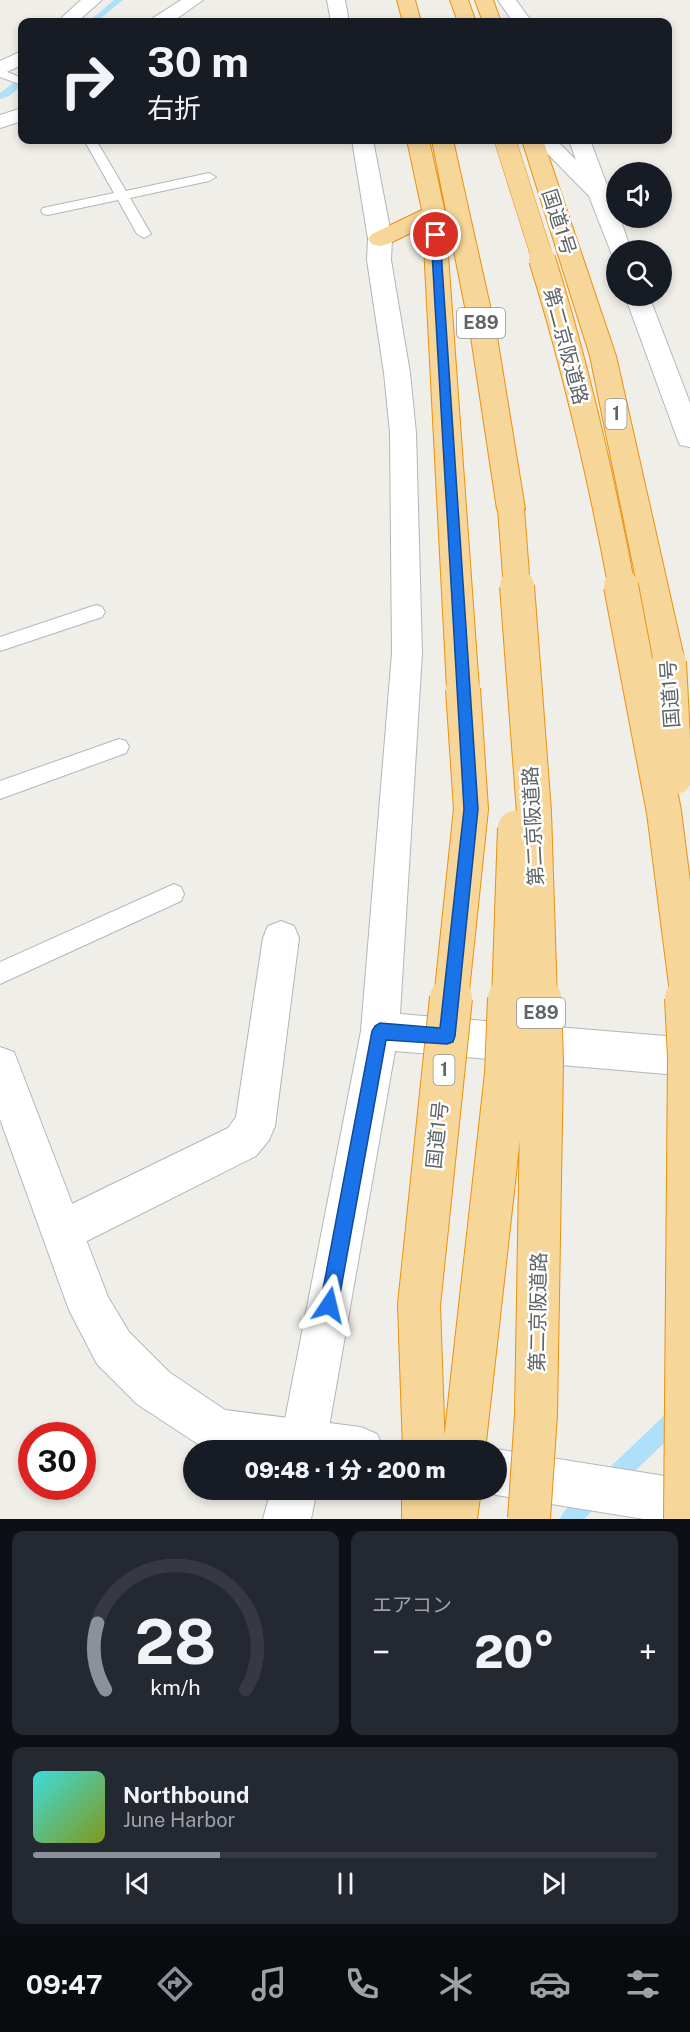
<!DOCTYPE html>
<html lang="ja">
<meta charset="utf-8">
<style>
:root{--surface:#171b24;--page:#242831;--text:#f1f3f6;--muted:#9ea1a6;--line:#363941;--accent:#8c9099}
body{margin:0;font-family:"Public Sans","Noto Sans JP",sans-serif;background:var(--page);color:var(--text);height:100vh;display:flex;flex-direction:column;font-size:22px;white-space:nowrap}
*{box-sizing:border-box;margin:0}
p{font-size:20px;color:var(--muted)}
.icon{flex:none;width:33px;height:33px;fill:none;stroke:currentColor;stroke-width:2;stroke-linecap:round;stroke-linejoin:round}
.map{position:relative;height:1519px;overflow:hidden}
.sheet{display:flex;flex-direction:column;gap:12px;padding:12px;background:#0d0f14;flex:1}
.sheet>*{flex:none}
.hud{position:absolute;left:18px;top:18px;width:654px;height:126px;border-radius:12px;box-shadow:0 3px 9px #0003;background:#171b24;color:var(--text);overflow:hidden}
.controls{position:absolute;left:606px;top:162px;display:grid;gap:12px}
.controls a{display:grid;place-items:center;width:66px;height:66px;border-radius:50%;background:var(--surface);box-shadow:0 3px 9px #0003;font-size:30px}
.speed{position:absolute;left:18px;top:1422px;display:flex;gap:12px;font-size:30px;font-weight:700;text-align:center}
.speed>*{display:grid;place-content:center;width:78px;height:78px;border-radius:50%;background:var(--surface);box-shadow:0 3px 9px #0003;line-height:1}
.speed .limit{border:9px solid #d22;background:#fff;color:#111}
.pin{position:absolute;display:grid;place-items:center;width:51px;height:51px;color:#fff;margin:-26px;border:3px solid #fff;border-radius:50%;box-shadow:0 2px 6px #0007}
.me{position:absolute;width:66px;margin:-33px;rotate:10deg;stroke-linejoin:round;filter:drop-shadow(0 0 4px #0008)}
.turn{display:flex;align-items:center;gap:21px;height:126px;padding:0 30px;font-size:27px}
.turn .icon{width:78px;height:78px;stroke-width:2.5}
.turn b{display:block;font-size:42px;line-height:51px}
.big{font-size:45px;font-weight:800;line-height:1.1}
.sheet .widget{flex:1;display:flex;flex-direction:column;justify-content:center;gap:9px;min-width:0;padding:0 21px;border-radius:12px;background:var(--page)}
.sheet .dial{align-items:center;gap:0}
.dial svg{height:156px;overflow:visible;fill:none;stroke:var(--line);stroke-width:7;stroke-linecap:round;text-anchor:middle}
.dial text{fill:var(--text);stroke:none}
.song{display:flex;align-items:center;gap:18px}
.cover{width:72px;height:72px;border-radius:9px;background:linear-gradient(135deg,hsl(180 70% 55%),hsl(70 70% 35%))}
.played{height:6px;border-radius:3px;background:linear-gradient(90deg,var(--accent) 30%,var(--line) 30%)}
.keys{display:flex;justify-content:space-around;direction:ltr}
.heat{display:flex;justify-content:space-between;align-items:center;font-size:33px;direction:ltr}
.sheet .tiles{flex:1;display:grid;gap:12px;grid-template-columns:1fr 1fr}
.widget:last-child{grid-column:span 2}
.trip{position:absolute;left:183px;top:1440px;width:324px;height:60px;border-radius:30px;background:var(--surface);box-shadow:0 3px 9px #0003;font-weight:800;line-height:60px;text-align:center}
.dock{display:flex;height:96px;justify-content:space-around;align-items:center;background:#090b0e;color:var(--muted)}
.dock .icon{width:42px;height:42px}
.dock .current{color:var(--accent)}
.dock b{font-size:27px;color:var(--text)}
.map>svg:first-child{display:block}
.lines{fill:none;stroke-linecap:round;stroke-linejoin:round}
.stream{fill:#aee0fa;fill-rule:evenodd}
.lane-casing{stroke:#b3b6b9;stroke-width:2}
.street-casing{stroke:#b3b6b9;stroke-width:2}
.secondary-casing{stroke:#b4b8bb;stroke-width:2}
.highway-casing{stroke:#eb910e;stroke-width:2}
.lane{fill:#fff;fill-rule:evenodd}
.street{fill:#fff;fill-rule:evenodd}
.secondary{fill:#fff;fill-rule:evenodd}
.highway{fill:#f7d699;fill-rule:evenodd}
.highway-bridge-far3-casing{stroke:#eb910e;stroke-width:22;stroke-linecap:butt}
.highway-bridge-far2-casing{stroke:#eb910e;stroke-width:28;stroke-linecap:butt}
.highway-bridge-far1-casing{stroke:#eb910e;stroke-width:36;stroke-linecap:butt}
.highway-bridge-casing{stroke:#eb910e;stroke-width:44;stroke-linecap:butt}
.highway-bridge-far3{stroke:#f7d699;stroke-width:21}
.highway-bridge-far2{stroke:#f7d699;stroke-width:26}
.highway-bridge-far1{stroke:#f7d699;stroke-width:34}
.highway-bridge{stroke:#f7d699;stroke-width:42}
.route{fill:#1a73e8;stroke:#114b97;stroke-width:1.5}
.labels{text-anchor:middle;stroke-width:5;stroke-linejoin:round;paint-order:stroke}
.shield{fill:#fff;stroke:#8f9295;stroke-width:1.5}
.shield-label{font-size:18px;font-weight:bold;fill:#5f6467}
.street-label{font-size:20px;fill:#5f6467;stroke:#fff}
</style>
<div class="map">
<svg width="690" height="1519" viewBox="0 0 690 1519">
<rect width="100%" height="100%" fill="#f0eee8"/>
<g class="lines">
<path class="stream" d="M114 0H123L96 22H88Z
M19 79H22V85L9 96 0 99V93Z
M678 1407 685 1409 687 1416 685 1423 616 1489 609 1492 602 1489 599 1482 602 1475 671 1409Z
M593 1487 600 1490 603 1497 600 1504 584 1519H560C565 1507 581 1493 593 1487Z"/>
<g class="lane-casing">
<path id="lane" d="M0 69 22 78V85L0 77Z
M84 140H96L126 191 209 173 216 177 209 181 130 198 151 234 144 238 137 234 118 200 48 215 43 214 41 211 43 208 114 193Z
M96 605 102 607 105 612 102 617 0 651V637Z
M119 739 126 741 129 747 126 753 0 799V781Z
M174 884 181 887 184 894 181 901 0 984V962Z"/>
</g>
<g class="street-casing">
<path id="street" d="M81 0H102L77 22H57Z
M181 0H203L172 22H151L153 18Z
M327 0H345L349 22H331Z
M22 51V65L0 75V61Z
M22 108V121L0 128V115Z
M352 140H373L392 239 391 260 410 373 416 433 422 653 400 1014 690 1038V1076L395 1051 325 1450H279L361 1031 392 653 390 433 384 373 367 260 368 239Z
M281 921 294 926 299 938 275 1126 269 1140 256 1156 77 1246 62 1252 47 1246 41 1231 47 1216 228 1128 236 1117 263 938 268 926Z
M271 1490H317L311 1519H263Z"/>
</g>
<g class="secondary-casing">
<path id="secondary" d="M498 0H516L532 22H513Z
M534 140H556L576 160 569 140H590L616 209V218H620L631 250H616V256L612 255 589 196Z
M625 296H649L690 403V447L680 445 677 438Z
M0 1047 14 1052 108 1297 129 1332 169 1372 225 1410 361 1427 377 1434 384 1450H207L137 1404 97 1364 69 1310 0 1119Z
M496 1449 690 1480V1519H644L496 1495 482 1490H496V1450H492Z"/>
</g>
<g class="highway-casing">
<path id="highway" d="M397 0H415L421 22H403Z
M450 0H468L476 22H458Z
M475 0H493L501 22H483Z
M407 140H429L445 213 479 689 474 698 463 702 452 698 447 689 423 227 388 244 380 246 372 244 368 239 372 234 422 210Z
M432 140H453L497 337 525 509 521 516 511 519 501 516 497 509 471 337Z
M522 140H543L616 356 685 662 680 671 669 675 658 671 653 662 590 356Z
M402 1490H481L477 1519H402Z"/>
</g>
<use href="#lane" class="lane"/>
<use href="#street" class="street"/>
<use href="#secondary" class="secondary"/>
<use href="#highway" class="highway"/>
<g class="highway-bridge-far3-casing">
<path id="highway-bridge-far3" d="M505 140 543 260"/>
</g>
<g class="highway-bridge-far2-casing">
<path id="highway-bridge-far2" d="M542 259C576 367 601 477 622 588
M511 509 517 588"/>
</g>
<g class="highway-bridge-far1-casing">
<path id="highway-bridge-far1" d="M517 586 534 812 540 1000
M621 586 664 812 688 1000
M669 662 675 777
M686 997V1000
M451 1000 471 809 463 689
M509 1000 515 828"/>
</g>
<g class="highway-bridge-casing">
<path id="highway-bridge" d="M688 998 690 1017
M424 1450 419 1305 451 998
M464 1450 506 1074 509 998
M529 1519 536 1414 542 1063 540 998
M685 1519 689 1057 686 998"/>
</g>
<use href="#highway-bridge-far3" class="highway-bridge-far3"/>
<use href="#highway-bridge-far2" class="highway-bridge-far2"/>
<use href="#highway-bridge-far1" class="highway-bridge-far1"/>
<use href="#highway-bridge" class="highway-bridge"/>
</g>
<path class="route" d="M436 232 440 235 478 809 455 1036 453 1042 447 1044 386 1040 338 1305 335 1311 329 1313 323 1311 320 1305 372 1031 375 1026 380 1023 440 1028 464 809 431 235Z"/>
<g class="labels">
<g class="shield">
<rect x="457" y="308" width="48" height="30" rx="4.5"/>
<rect x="605.5" y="399" width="21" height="30" rx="4.5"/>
<rect x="517" y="998" width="48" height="30" rx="4.5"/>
<rect x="433.5" y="1055" width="21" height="30" rx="4.5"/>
</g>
<g class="shield-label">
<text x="481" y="329">E89</text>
<text x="616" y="420">1</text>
<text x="541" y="1019">E89</text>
<text x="444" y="1076">1</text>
</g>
<g class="street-label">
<text transform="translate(559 222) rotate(72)" y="7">国道1号</text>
<text transform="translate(566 346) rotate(75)" y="7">第二京阪道路</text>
<text transform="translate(670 694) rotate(-94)" y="7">国道1号</text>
<text transform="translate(533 826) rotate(-93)" y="7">第二京阪道路</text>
<text transform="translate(437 1135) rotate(-84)" y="7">国道1号</text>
<text transform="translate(538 1312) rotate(-89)" y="7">第二京阪道路</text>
</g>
</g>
</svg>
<div class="controls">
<a><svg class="icon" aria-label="sound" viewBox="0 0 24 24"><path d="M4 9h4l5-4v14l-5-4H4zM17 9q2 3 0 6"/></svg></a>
<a><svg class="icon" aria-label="search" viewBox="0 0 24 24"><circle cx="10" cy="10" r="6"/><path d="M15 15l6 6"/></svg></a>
</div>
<div class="speed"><div class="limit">30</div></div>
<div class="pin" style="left:436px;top:235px;background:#d93025"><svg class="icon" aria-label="arrive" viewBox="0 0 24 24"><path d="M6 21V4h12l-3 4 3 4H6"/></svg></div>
<svg class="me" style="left:329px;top:1305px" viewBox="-20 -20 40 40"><path d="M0-17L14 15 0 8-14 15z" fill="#1a73e8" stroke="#fff" stroke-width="4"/></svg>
<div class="trip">09:48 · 1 分 · 200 m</div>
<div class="hud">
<div class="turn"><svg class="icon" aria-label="right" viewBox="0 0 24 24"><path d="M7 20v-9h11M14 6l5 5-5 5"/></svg><div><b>30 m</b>右折</div></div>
</div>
</div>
<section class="sheet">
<div class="tiles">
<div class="widget dial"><svg viewBox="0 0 100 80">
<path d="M14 69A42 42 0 1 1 86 69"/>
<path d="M14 69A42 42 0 0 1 10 35" stroke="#8c9099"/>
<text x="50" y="56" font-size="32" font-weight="700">28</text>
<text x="50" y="72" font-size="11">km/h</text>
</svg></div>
<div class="widget"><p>エアコン</p>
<div class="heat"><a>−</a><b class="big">20°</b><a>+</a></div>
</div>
<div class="widget">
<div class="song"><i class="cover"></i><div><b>Northbound</b><p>June Harbor</p></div></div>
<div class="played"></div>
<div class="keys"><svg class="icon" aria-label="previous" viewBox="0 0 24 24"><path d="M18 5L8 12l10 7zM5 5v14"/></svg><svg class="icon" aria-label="pause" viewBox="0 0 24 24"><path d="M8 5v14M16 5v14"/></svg><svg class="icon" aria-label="next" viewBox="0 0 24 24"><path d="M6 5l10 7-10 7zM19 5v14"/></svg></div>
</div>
</div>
</section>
<nav class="dock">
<b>09:47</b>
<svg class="icon current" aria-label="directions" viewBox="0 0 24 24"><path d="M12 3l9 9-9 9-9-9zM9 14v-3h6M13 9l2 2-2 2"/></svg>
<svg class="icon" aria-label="music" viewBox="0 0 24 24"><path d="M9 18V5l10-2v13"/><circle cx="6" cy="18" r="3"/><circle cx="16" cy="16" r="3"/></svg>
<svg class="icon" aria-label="phone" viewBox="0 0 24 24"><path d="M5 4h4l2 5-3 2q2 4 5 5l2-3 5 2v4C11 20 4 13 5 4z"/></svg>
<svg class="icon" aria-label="climate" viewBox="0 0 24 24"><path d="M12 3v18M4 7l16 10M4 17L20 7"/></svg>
<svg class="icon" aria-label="car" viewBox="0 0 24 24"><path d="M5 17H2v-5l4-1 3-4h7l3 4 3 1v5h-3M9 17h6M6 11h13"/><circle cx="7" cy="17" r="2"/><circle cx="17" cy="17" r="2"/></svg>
<svg class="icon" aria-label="filters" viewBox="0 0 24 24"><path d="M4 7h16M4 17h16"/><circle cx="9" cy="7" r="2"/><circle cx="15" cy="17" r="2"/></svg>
</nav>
